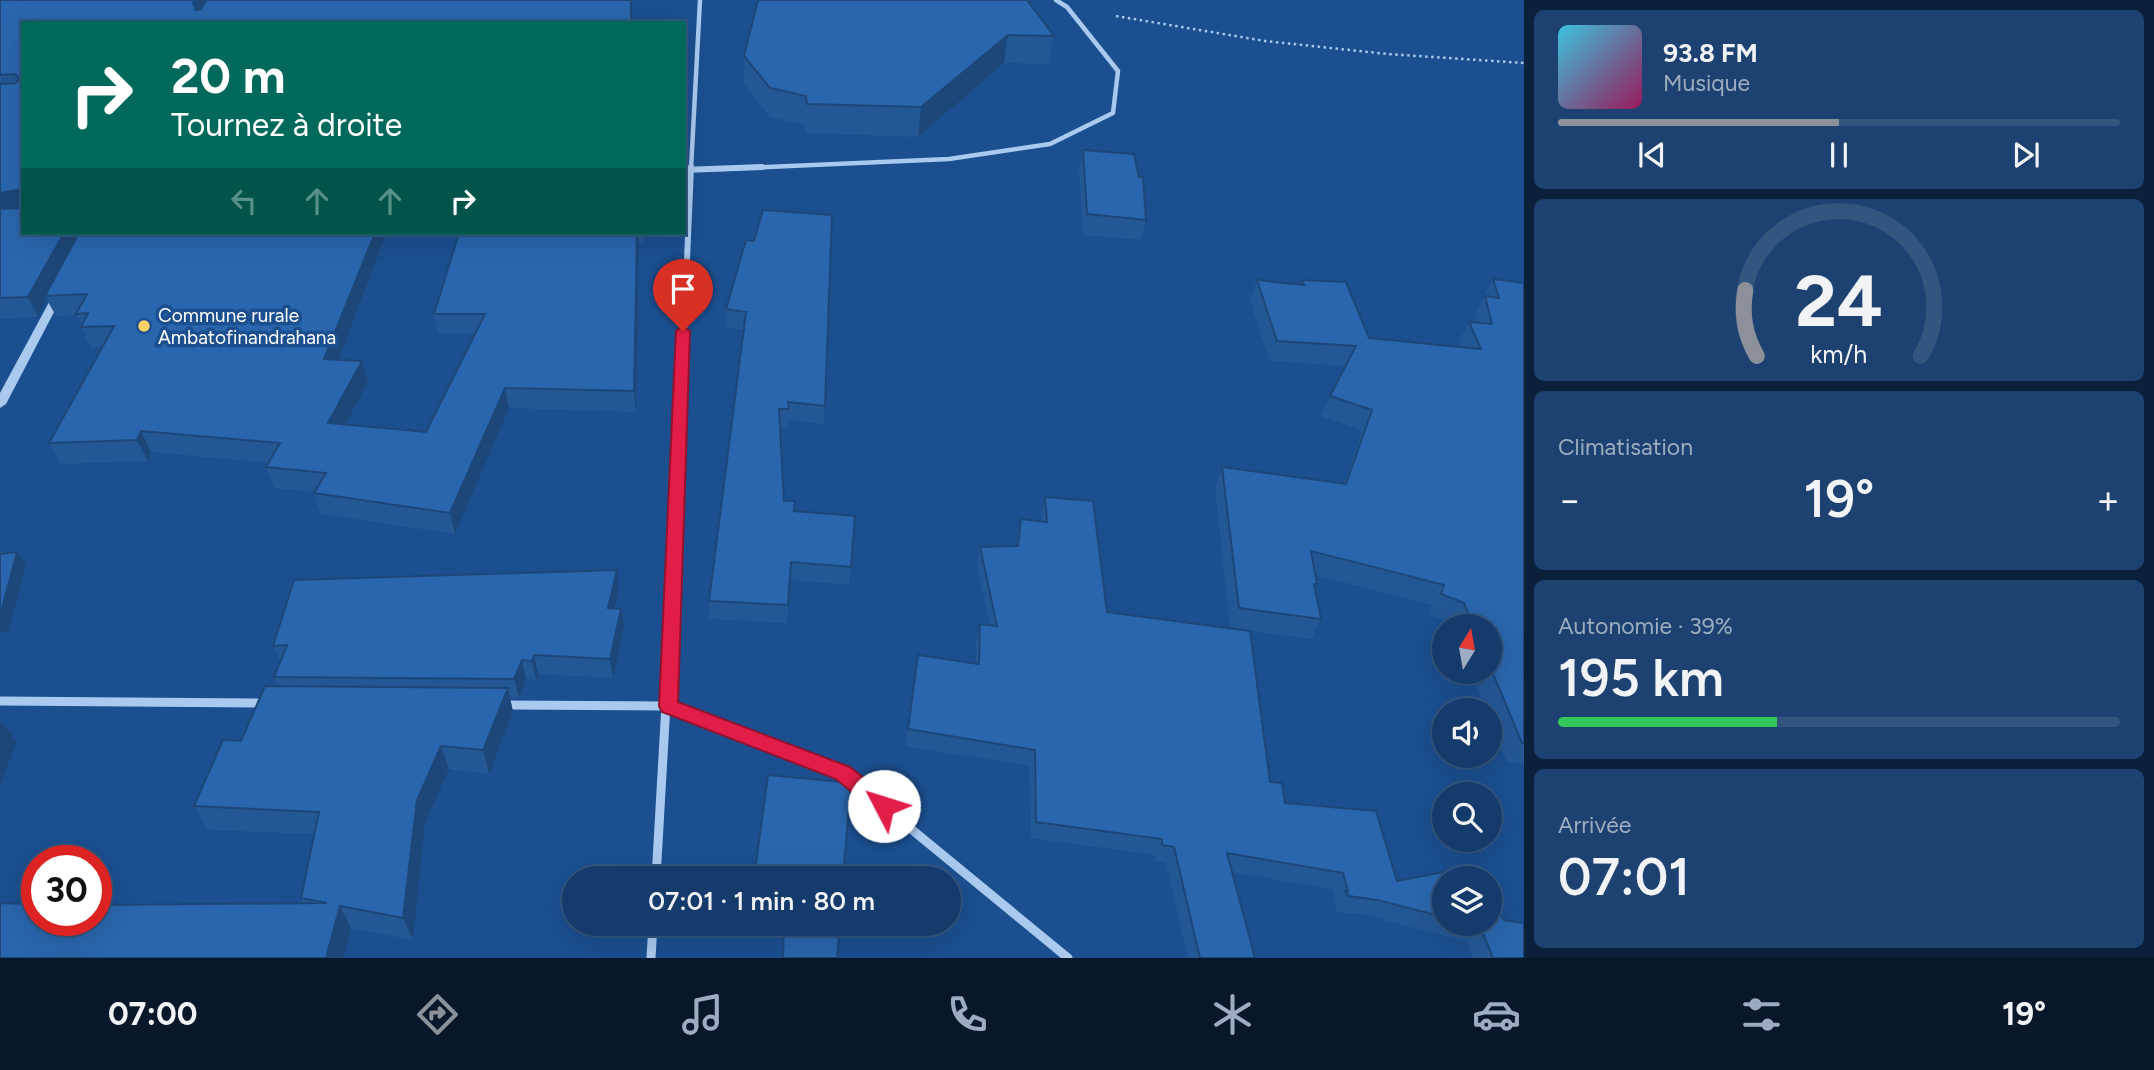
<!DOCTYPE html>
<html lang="fr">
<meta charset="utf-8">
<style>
:root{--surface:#143b6b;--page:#1d4271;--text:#f1f3f6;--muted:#9dadc1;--line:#33557e;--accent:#8c9099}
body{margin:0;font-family:Figtree,sans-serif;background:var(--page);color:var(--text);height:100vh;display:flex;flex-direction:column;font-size:26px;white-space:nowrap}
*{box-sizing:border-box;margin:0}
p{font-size:23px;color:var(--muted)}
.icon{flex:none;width:38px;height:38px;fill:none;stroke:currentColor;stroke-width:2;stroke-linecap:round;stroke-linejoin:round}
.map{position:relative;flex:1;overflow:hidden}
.side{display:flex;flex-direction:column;gap:10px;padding:10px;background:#0b203b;width:630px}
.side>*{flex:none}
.banner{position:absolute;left:21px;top:21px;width:665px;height:214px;border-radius:0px;box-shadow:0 7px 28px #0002,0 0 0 2px var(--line);background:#00695c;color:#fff;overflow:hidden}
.needle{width:46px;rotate:11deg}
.tools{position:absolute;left:1432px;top:614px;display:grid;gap:14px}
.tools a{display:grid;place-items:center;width:70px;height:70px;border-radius:50%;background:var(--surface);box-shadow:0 7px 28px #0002,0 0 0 2px var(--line);font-size:35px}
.speed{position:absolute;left:21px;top:845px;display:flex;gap:14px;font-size:35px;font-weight:700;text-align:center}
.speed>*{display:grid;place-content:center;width:91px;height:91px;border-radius:50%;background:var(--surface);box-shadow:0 7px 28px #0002,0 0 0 2px var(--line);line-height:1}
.speed .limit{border:10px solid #d22;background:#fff;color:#111}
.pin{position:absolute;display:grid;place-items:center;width:60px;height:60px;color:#fff;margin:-72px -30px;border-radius:50% 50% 50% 0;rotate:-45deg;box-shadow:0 0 7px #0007}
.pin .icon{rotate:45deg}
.me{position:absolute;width:77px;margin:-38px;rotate:310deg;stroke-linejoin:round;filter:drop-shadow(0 0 5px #0008)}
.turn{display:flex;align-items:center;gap:24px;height:147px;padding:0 35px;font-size:32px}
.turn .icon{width:91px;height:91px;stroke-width:2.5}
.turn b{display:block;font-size:49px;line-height:60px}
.lanes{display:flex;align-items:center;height:66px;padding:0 35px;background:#0003;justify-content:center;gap:35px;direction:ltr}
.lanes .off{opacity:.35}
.big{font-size:52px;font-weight:600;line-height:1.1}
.side .tile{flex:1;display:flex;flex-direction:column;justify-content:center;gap:10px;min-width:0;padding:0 24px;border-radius:10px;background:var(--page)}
.side .dial{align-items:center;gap:0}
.dial svg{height:182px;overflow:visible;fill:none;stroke:var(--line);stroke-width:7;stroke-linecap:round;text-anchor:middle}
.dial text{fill:var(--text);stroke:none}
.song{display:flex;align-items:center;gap:21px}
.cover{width:84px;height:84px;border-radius:10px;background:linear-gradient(135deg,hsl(190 70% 55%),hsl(330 70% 35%))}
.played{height:7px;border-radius:4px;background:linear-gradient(90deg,var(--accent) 50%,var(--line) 50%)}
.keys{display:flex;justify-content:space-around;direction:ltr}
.heat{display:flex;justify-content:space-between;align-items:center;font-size:38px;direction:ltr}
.charge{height:10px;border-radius:5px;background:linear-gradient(90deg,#34c759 39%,var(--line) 0)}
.trip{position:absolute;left:562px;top:866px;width:399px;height:70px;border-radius:35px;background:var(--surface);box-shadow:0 7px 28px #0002,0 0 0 2px var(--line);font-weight:600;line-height:70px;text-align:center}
.tabs{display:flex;height:112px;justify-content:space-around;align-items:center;background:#08182b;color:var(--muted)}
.tabs .icon{width:49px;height:49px}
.tabs .on{color:var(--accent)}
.tabs b{font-size:32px;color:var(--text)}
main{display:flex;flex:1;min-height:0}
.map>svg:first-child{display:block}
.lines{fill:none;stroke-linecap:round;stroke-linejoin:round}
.path{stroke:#a9c9ee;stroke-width:2.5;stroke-dasharray:2.5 3.5;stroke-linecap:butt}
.minor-far3{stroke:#a9c9ee;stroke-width:4.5}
.minor-far2{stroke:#a9c9ee;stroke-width:6}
.minor-far1{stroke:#a9c9ee;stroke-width:7}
.minor{stroke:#a9c9ee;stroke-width:9}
.tertiary{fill:#a9c9ee;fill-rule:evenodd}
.wall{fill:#245895}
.shaded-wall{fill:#1d4779}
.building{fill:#2a66ad;stroke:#1d4779;stroke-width:2}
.route{fill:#e11d48;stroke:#92132f;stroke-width:2}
.poi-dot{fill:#ffd166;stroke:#1b4f8f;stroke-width:2.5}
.labels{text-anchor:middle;stroke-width:7;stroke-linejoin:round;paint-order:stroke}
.poi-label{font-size:19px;fill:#fff;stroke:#1b4f8f;text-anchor:start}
</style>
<main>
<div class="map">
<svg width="1524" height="958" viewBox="0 0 1524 958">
<rect width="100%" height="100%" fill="#1b4f8f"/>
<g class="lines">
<path class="path" d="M1116 16 1265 41 1387 54 1524 63"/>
<path class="minor-far3" d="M691 169 700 0
M720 169 949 159 1050 144 1113 113 1118 71 1067 7 1056 0"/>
<path class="minor-far2" d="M684 170 762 167
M682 377 691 167"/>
<path class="minor-far1" d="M670 636 682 375"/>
<path class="minor" d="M0 701 265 703
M505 705 669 706 843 773 1068 958
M656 878 670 635
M651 958 653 924"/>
<path class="tertiary" d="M59 290 64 293 6 404 0 408V393L54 293Z"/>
</g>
<path class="wall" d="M0 0 23 23V233H388L338 360 368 382 345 425 426 432 475 334H438L434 314 459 233H644V243H639L636 412 509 408 455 534 321 514 314 493V492L274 488 266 467 269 463 151 452 148 461 61 464 49 443 102 347 91 348 81 327 82 325 77 315 56 316 47 300 38 317 0 319Z
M758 0 1054 36 1049 64 1004 63 918 137 806 133V125L770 117 744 84V56Z
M1083 150 1139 177 1146 220 1141 240 1083 235 1079 170Z
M832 215 824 424 789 420 788 427H780L784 501 794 512 855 516 849 585 790 580 787 623 709 619V601L743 330 727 327 726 309 754 241Z
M1493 279 1524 283V764L1507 762 1489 718V710H1486L1471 672H1489V626H1453L1451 623 1429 614 1432 605 1315 575 1317 584 1315 589 1321 619 1311 639 1230 628 1215 487 1222 467 1344 484 1362 431 1321 416 1330 396 1346 366 1269 361 1250 299 1257 280 1300 285 1302 280 1369 338 1461 347 1459 341 1469 322H1477L1475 316Z
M1045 497 1107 612 1270 782 1285 803 1397 881 1444 878V924H1489L1524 958H1473L1467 942 1366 915 1338 912 1334 907 1336 905 1332 889 1232 872 1255 958H1188L1166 863 1155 861V855L1031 838 1030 766 905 746 918 655 976 663V641L980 624 990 625 977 565 980 547 1016 546 1021 519 1041 521V514Z
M619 590 615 609 624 628 613 678 538 674 536 680 526 679 519 698H510L513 712 489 774 449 769 425 823 413 940 351 928 344 958H0L37 920 304 904 301 898 314 834 208 830 194 806 241 741 278 686 274 677 280 662 273 646Z"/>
<path class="shaded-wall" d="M195 0H210L199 21 193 3Z
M631 0H632V23H631Z
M1008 35 1004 63 918 137 921 107Z
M23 189V210L0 215V193Z
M64 233H84L45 296 47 300 38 317 28 297Z
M375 233H387L331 379 324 359Z
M637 233H638L639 243 636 412 634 391Z
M362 361 368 382 335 444 328 423Z
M505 388 509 408 455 534 450 513Z
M141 431 151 452 148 461 137 440Z
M17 552 26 565 8 632 0 633V616Z
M617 570 619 590 610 628 608 608Z
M621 609 624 628 613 678 610 659Z
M534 655 538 674 536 680 532 661Z
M522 660 526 679 519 698 514 679Z
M508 688 513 712 489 774 483 750Z
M2 722 17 742 0 785V726Z
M441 746 449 769 425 823 413 940 403 918 417 800Z
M340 906 351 928 344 958H326Z"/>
<path class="building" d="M0 0H195L193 3 196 10 201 9 206 0H631V23H23V189L0 193V84L16 83 20 79 15 74 0 75Z
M758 0H1027L1054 36 1008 35 921 107 807 104 806 96 770 88 744 56Z
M1083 150 1134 154 1139 177H1143L1146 220 1087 214Z
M23 208V233H64L28 297 0 298V209Z
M763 210 832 215 825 406 788 402 789 409H779L784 501H795L794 511 855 516 851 567 791 562 788 605 709 601 746 312 726 309 746 240 754 241Z
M79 233H375L324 359 362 361 328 423 426 432 485 314H434L459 233H637L634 391 505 388 450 513 314 493 326 473 266 467 280 443 141 431 137 440 49 443 114 326 81 327 88 313 76 314 87 294 45 296Z
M1493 279 1524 283V743H1522L1489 664V626H1474L1464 603 1441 594 1444 585 1311 551 1317 584H1314L1321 619 1239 608 1222 467 1346 484 1372 410 1330 396 1356 346 1277 341 1257 280 1304 285 1302 280 1346 282 1369 338 1481 349 1469 322 1492 324 1485 296 1499 298Z
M1045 497 1093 501 1107 612 1250 631 1270 782 1282 783 1285 803 1376 811 1397 881 1469 867 1477 878H1444V917L1377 900 1349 896 1345 891H1348L1343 873 1227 853 1255 958H1200L1174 847 1162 845V839L1036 822 1035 750 908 729 918 655 979 664 980 624 997 626 980 547 1018 546 1021 519 1047 522Z
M17 552 0 616V554Z
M617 570 608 608 621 609 610 659 534 655 532 661 522 660 514 679 274 677 287 645 273 646 294 580Z
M265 686 508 688 483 750 441 746 417 800 403 918 340 906 326 958H0V903L37 904V920H96V905L327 903 301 898 319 812 194 806 223 740 241 741Z
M768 775 851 783 843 878H754Z
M1489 897 1504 920 1524 923V958H1493L1480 926 1472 924H1489Z
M784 924H840L837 958H783Z"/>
<path class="route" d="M683 326 690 331 678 702 850 767 891 800 894 806 891 813 884 815 877 813 836 779 662 712 659 706 676 331Z"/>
<circle class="poi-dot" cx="144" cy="326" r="7"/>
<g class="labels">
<g class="poi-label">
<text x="158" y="322">Commune rurale<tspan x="158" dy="22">Ambatofinandrahana</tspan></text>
</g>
</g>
</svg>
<div class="tools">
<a><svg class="needle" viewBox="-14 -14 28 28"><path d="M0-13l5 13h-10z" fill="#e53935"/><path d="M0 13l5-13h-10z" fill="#9dadc1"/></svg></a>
<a><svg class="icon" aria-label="sound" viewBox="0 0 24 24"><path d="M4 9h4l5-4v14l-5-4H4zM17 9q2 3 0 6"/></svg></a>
<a><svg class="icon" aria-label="search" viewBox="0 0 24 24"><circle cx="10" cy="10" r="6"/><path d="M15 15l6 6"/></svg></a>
<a><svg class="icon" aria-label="layers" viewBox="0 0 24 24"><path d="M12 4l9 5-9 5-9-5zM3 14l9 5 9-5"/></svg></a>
</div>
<div class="speed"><div class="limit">30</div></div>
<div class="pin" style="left:683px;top:331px;background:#d93025"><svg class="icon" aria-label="arrive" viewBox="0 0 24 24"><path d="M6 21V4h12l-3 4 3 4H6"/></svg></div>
<svg class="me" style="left:884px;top:806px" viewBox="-20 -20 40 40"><circle r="19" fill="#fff"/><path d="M0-13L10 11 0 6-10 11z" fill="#e11d48"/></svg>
<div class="trip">07:01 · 1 min · 80 m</div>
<div class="banner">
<div class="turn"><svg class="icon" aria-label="right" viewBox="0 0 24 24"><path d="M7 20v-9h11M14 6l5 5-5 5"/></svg><div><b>20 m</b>Tournez à droite</div></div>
<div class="lanes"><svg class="icon off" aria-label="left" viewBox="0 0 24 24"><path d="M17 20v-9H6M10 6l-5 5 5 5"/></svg><svg class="icon off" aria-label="ahead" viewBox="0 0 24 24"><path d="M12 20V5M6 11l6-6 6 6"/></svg><svg class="icon off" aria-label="ahead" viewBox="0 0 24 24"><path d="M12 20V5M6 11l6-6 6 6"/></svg><svg class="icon" aria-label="right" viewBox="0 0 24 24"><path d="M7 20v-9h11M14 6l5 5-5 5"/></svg></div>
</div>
</div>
<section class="side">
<div class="tile">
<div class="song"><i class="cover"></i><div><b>93.8 FM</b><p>Musique</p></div></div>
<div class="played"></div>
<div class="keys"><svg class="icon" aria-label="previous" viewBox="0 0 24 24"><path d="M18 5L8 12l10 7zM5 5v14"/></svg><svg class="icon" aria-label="pause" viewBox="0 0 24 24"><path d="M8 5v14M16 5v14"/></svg><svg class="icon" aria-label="next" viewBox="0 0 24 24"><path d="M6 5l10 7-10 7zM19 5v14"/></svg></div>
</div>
<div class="tile dial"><svg viewBox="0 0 100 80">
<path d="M14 69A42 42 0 1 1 86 69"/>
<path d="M14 69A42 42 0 0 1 9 40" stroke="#8c9099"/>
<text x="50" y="56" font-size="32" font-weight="700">24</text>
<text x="50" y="72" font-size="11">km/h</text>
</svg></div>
<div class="tile"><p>Climatisation</p>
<div class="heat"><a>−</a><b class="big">19°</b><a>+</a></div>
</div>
<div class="tile"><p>Autonomie · 39%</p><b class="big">195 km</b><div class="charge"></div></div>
<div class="tile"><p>Arrivée</p><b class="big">07:01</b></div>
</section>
</main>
<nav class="tabs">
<b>07:00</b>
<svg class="icon on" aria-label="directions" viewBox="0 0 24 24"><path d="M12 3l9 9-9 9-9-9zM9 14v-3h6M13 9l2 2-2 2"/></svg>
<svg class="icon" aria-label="music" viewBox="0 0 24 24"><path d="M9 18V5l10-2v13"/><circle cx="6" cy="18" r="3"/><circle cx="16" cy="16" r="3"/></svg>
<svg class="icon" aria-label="phone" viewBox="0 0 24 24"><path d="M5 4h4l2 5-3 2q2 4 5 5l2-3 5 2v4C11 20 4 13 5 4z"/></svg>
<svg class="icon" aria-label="climate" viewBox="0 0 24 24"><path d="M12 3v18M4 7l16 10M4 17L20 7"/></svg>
<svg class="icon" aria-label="car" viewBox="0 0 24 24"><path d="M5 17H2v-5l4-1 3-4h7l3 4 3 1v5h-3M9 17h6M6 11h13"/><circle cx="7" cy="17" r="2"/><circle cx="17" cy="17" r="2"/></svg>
<svg class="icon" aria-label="filters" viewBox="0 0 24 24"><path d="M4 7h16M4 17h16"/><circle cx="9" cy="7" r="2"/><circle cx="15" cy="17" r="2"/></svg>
<b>19°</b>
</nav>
